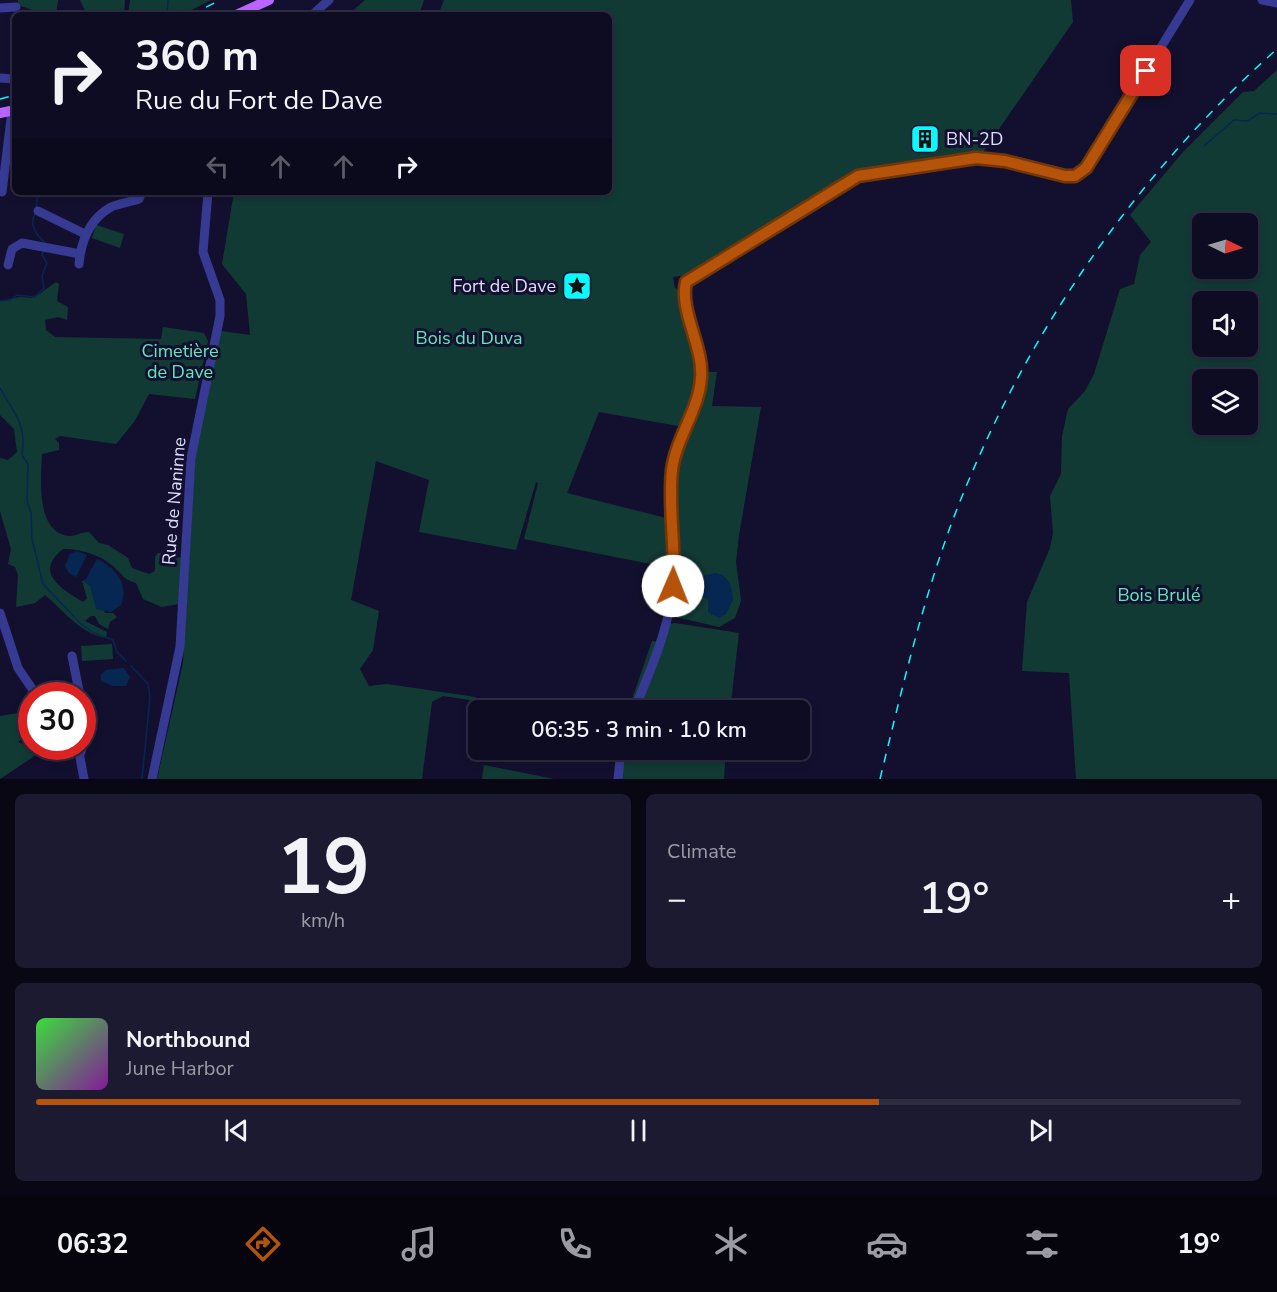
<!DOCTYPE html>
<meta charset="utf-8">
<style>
:root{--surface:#0e0c23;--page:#1c1a30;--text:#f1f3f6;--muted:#9b9ba6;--line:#2e2c41;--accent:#b45309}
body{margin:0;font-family:"Nunito Sans",sans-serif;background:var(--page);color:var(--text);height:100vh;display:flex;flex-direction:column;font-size:22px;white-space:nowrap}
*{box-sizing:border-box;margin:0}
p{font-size:20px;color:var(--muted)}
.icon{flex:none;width:33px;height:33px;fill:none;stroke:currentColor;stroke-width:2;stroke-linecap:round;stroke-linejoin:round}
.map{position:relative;height:779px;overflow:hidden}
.details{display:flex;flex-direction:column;gap:15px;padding:15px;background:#080713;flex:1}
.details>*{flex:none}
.banner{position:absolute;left:12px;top:12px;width:600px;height:183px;border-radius:9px;box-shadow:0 3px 9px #0003,0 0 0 2px var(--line);background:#0e0c23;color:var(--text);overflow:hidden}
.needle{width:39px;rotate:95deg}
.fabs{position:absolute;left:1192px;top:213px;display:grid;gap:12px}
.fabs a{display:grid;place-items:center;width:66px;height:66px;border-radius:9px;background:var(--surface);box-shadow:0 3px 9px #0003,0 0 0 2px var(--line);font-size:30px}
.speed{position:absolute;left:18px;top:682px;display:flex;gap:12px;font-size:30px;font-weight:700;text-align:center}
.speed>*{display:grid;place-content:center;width:78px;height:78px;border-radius:50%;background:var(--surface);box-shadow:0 3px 9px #0003,0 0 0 2px var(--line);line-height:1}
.speed .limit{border:9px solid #d22;background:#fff;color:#111}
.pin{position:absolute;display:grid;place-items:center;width:51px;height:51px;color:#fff;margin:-26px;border-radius:12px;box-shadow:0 3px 9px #0006}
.me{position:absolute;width:66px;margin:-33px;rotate:1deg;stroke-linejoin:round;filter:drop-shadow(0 0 4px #0008)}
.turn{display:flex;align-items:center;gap:21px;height:126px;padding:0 24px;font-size:27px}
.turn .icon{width:78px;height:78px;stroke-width:2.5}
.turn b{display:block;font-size:42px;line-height:51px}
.lanes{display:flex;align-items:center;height:57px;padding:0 24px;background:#0003;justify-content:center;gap:30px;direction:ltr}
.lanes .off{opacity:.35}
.big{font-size:45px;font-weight:600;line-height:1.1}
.details .card{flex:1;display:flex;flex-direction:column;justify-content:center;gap:9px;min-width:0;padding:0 21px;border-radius:9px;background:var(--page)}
.details .dial{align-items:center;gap:0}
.dial b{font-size:78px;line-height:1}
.song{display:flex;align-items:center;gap:18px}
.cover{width:72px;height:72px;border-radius:9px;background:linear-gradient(135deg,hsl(120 70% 55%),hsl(290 70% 35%))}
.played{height:6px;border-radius:3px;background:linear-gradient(90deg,var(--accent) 70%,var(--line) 70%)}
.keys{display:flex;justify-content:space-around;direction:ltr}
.heat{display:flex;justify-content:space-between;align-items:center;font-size:33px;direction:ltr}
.details .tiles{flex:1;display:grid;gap:15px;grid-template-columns:1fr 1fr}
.card:last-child{grid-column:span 2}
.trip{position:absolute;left:468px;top:700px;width:342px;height:60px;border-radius:9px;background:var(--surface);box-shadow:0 3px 9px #0003,0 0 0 2px var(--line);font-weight:600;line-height:60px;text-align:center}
.tabs{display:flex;height:96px;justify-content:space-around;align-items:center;background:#06050e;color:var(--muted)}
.tabs .icon{width:42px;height:42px}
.tabs .on{color:var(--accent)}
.tabs b{font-size:27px;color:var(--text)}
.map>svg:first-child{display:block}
.green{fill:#123a35;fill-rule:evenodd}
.water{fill:#062752}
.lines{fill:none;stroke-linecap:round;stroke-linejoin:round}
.stream{stroke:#062752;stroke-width:1.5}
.minor{stroke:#373a92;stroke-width:9}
.major{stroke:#ba65ff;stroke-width:10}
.rail{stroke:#0af9ff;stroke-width:1.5;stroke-dasharray:9 8;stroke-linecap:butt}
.route-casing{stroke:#753606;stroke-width:15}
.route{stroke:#b45309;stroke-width:10}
.labels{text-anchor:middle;stroke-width:6;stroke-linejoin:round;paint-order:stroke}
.poi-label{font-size:18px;fill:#dfdeff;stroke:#13102f;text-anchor:start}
.park-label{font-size:18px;fill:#5debbd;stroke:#13102f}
.street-label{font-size:18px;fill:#dfdeff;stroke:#13102f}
</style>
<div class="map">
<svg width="1277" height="779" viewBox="0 0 1277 779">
<rect width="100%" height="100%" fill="#13102f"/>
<path class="green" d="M18 0H58L56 15H38V12L18 5Z
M80 0H125L124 15H87Z
M130 0H211L182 15H128Z
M365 0H424L419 15H348Z
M444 0H1071L1073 22 981 155 899 165 858 173 699 273 673 277 675 288 680 290C693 343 709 375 678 426L599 412 567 493 670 519 671 568 524 539 538 483 536 482 516 550 419 532 429 480 376 461 351 600 379 611 373 650 360 669 369 686 387 684 476 697V701L443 696 432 702 422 779H157L183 663 196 446 221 331 250 335 246 294 222 264 234 192H609V15H438Z
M1277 70V779H1076L1069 673 1022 671 1027 602 1050 548 1053 533 1050 496 1061 474 1062 436 1068 409 1085 391 1094 374 1120 289 1134 284 1140 255 1151 242 1130 215 1183 152 1243 92 1254 91ZM1203 224H1248V268H1203ZM1203 302H1248V346H1203ZM1203 380H1248V424H1203Z
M96 225 124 234 120 248 92 238Z
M56 282 59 284 57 301 68 307 67 320 58 317 45 320 46 330 55 337 161 339 163 327 204 333 208 341 195 399 149 394 134 422 116 444 60 436 55 439 59 443V450L42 454C41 477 35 534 70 536 76 536 82 532 89 532L99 543 108 545 128 558 132 568 149 574 155 571V557L158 553H168L181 558 179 604 162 607 143 599 136 583C124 580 122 574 113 566 101 555 79 548 63 549 33 573 62 589 83 602L87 598 82 581 89 579 105 613H113L117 617 110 622 108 629 99 624 95 616H91L85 621 107 632 106 638C80 633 65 612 45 595L35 603 16 607 18 575 15 567 8 564 11 549 0 511V458L8 460 17 452 14 429 0 415V301L20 297 34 298Z
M704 372H717L712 406 761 407 739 535 736 562 741 601 735 618 719 627 671 616 675 471ZM716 573 712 616 708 600 709 576Z
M675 623 739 633 730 711H636L669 624Z
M652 641 658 642 631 711H628Z
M112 644 113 659 82 661 81 646Z
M18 713 29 733 18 742 42 751 0 779V716Z
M623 750H726L724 779H620Z
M484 765 554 779H482Z"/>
<path class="water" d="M77 551 87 555 76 577 69 573 65 566 70 554Z
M97 559C116 568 129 584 121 605L111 612 96 609 90 586 84 582Z
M716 573C730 576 732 588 733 600L726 614 719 618 708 612V600L702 596 701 576Z
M124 668 130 677 126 686H113L101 681V674L106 670Z"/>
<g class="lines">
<path class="stream" d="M167 15 168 0
M1204 146 1234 120 1247 121 1260 113 1277 114
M36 209 38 192
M35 214C28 226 38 236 45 243
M0 301 10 300 17 295 34 297 44 289 42 276 47 263 42 255 44 250
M0 388C14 414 27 423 22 455L28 464 27 501 31 513 32 539 43 584 81 624 94 633 113 640 117 652 126 661
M131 666 148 684 150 697 142 779"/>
<path class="minor" d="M1262 0 1277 3
M0 8 16 7
M312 15 329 0
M0 78 15 79
M2 192 12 111
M38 211 85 234
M79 264C81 241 90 219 111 207 120 203 130 202 139 199L142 192
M8 265 12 249 22 243 80 254
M0 613 18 668 37 696
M72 656 80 696
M634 711C650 670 671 626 673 581 676 545 670 508 672 472 675 438 700 409 701 376 702 349 680 305 686 282L858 176 976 158 1005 161 1065 176H1075L1086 169 1190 0
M78 747 84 779
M81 752 86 733 82 712
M152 779 180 647 191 458 220 316V300L203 252 208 192
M618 779 621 750"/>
<path class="major" d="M236 15 269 0
M0 113 15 110"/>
<path class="rail" d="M191 15 220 0
M0 99 15 95
M880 779C901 693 921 606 952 522 1020 342 1133 177 1277 49"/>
</g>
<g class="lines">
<g class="route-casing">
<path id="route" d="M673 586C676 548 668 508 672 470 676 438 699 410 701 378 704 348 679 310 686 282L858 176 976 158 1005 161 1065 176H1075L1086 168 1146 71"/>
</g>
<use href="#route" class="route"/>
</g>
<defs>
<g id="building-square" transform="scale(1.5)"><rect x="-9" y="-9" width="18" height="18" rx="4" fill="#0af9ff" stroke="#13102f"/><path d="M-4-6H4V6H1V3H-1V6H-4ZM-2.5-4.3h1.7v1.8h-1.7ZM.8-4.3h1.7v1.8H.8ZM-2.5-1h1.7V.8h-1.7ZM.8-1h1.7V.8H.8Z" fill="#111"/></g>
<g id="sight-square" transform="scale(1.5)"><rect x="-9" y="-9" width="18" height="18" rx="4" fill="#0af9ff" stroke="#13102f"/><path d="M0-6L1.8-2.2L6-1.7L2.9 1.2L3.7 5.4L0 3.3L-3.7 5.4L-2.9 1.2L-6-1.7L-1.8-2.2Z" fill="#111"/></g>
</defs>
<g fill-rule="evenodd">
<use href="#building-square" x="925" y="139"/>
<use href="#sight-square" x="577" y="286"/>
</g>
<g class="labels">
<g class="poi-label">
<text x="946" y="145">BN-2D</text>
<text x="556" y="292" text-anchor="end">Fort de Dave</text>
</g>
<g class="park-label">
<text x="469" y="344">Bois du Duva</text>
<text x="180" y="357">Cimetière<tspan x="180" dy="21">de Dave</tspan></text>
<text x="1159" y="601">Bois Brulé</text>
</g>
<g class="street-label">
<text transform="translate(174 501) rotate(-85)" y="6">Rue de Naninne</text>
</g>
</g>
</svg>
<div class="fabs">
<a><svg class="needle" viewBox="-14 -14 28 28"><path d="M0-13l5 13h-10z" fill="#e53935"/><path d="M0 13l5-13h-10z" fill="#9b9ba6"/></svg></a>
<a><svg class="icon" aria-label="sound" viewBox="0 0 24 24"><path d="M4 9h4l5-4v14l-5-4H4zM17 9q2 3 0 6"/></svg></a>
<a><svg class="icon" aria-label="layers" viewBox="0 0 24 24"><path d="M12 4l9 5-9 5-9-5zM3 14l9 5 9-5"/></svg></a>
</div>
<div class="speed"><div class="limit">30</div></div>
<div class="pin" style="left:1146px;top:71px;background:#d93025"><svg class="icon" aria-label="arrive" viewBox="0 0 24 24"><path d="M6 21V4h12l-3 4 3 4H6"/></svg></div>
<svg class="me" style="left:673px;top:586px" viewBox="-20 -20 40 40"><circle r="19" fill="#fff"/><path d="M0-13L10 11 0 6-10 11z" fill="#b45309"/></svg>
<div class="trip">06:35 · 3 min · 1.0 km</div>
<div class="banner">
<div class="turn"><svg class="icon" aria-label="right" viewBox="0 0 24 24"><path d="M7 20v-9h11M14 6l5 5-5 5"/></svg><div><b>360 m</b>Rue du Fort de Dave</div></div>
<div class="lanes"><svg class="icon off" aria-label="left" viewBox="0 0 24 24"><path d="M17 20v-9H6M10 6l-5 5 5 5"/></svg><svg class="icon off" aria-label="ahead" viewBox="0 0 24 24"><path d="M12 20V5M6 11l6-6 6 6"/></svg><svg class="icon off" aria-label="ahead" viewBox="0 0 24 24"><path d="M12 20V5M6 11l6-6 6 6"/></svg><svg class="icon" aria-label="right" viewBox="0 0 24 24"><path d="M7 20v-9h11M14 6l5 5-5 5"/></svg></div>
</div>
</div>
<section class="details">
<div class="tiles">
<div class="card dial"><b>19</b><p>km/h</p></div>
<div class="card"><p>Climate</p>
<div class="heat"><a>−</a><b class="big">19°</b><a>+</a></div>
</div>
<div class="card">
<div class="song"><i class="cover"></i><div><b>Northbound</b><p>June Harbor</p></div></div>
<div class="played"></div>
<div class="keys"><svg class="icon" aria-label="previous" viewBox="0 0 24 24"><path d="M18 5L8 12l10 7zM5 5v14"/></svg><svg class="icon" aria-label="pause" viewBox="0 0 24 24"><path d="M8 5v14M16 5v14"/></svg><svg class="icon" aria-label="next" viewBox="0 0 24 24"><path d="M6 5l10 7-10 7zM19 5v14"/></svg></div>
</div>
</div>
</section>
<nav class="tabs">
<b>06:32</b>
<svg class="icon on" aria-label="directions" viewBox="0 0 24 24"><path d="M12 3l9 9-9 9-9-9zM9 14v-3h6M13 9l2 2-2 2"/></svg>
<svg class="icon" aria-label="music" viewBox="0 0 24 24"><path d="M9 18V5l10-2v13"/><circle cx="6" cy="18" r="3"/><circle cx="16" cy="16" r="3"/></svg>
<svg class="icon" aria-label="phone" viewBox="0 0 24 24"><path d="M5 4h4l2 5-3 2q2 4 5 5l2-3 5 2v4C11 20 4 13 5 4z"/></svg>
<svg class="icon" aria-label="climate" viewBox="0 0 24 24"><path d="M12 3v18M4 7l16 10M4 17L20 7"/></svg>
<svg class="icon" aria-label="car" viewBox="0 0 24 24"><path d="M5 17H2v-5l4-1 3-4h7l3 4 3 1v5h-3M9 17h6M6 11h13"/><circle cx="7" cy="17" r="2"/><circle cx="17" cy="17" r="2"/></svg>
<svg class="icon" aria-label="filters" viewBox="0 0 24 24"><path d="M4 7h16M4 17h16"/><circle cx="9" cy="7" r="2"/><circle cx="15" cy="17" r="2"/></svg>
<b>19°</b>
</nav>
